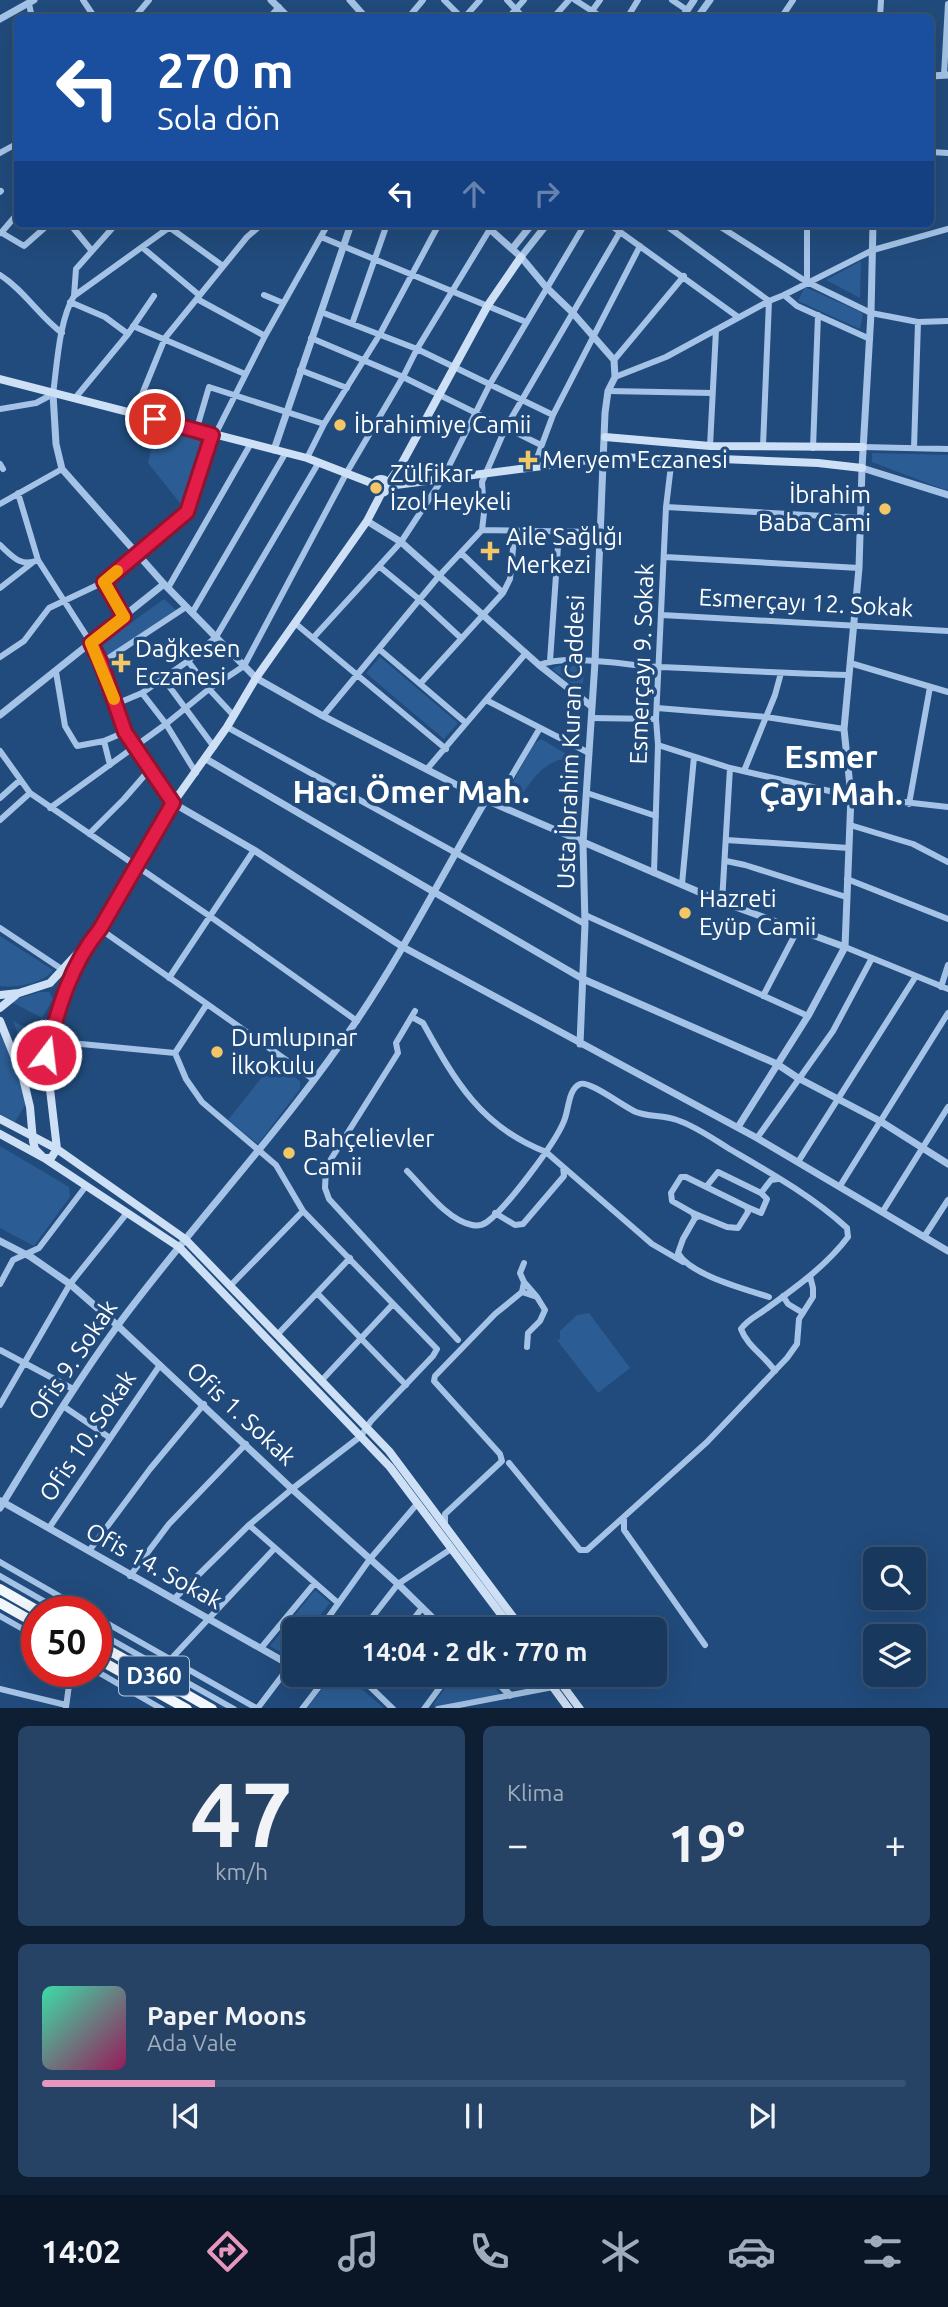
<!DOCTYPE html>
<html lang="tr">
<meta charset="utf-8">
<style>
:root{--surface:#19385d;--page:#264366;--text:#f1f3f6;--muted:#9facbc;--line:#375272;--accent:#e797bd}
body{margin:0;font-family:Ubuntu,sans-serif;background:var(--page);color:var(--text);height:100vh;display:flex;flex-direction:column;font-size:26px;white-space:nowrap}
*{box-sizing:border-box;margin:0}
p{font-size:23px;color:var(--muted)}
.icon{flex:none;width:38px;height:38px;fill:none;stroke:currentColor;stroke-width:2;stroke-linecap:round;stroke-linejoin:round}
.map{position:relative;height:1708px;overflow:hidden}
.details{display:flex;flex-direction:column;gap:18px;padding:18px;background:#0e1f33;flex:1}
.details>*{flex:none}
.hud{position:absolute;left:14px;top:14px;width:920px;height:214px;border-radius:10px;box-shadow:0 7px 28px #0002,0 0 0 2px var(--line);background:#1a4fa0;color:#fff;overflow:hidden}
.tools{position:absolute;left:863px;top:1547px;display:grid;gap:14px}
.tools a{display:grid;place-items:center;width:63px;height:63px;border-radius:10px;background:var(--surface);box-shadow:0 7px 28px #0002,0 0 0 2px var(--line);font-size:35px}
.speed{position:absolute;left:21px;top:1596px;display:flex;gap:14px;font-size:35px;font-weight:700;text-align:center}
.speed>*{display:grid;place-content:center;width:91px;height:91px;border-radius:50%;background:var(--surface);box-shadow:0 7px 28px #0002,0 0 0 2px var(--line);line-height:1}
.speed .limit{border:10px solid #d22;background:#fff;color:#111}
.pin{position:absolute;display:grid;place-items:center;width:60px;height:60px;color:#fff;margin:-30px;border:4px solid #fff;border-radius:50%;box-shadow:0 2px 7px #0007}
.me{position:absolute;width:77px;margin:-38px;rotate:15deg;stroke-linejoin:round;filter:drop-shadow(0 0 5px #0008)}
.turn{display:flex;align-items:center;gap:24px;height:147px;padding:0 28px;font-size:32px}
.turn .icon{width:91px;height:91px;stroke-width:2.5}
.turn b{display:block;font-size:49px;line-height:60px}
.lanes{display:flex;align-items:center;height:66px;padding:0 28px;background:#0003;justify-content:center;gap:35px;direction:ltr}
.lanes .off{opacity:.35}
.big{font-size:52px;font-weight:700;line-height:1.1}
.details .widget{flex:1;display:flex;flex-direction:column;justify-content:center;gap:10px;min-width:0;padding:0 24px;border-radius:10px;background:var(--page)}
.details .dial{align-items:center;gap:0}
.dial b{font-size:91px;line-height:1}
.song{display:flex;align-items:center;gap:21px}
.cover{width:84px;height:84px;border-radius:10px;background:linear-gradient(135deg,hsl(160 70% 55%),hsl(330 70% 35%))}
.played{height:7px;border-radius:4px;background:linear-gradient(90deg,var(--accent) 20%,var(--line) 20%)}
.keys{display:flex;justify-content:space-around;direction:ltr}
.heat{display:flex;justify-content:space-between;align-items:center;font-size:38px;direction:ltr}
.details .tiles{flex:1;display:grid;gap:18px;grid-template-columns:1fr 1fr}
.widget:last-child{grid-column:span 2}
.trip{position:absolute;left:282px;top:1617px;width:385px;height:70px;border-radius:10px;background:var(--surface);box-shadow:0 7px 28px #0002,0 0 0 2px var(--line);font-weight:700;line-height:70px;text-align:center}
.menu{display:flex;height:112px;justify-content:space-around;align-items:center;background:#0a1625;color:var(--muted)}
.menu .icon{width:49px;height:49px}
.menu .active{color:var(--accent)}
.menu b{font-size:32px;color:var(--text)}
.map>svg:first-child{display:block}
.green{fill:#2b5d94}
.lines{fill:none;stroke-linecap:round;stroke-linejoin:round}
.minor{stroke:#a4c3e6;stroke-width:6}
.tertiary{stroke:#a4c3e6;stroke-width:7}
.secondary{stroke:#cee0f5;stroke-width:8}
.trunk{stroke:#f2f7fe;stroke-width:10}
.route-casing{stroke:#92132f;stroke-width:18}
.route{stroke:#e11d48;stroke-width:12}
.slow{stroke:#f59e0b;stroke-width:12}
.poi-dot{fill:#f3c765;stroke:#214b7c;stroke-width:2.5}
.labels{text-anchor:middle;stroke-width:7;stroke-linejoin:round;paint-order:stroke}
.shield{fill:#214b7c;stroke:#bcc9d8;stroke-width:2}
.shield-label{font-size:23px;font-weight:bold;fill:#fff}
.poi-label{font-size:24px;fill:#fff;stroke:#214b7c;text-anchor:start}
.street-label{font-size:24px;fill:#fff;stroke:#214b7c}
.district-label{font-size:32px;font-weight:bold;fill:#fff;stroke:#214b7c}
</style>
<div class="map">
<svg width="948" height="1709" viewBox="0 0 948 1709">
<rect width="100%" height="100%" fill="#214b7c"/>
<path class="green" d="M861 261 860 298 826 280Z
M805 287 863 313 860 329 798 301Z
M157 424 207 437 184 508 148 463Z
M872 453 948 455V491L872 462Z
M164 599 176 610 106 657 100 645Z
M380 657 458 723 444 739 366 673Z
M558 666H585L586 669 581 690 552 669Z
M541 739 565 753 563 759C539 764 528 787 514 806L503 800 534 744Z
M0 936 53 970C43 984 16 988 0 986Z
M40 992H49L53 999 42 1018 10 1001Z
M13 1021 41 1036 40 1064 35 1069 31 1067Z
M0 1027 28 1100 15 1122 0 1114Z
M274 1062 300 1081V1089L258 1144 228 1120Z
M0 1146 69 1187 70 1197 34 1246 0 1228Z
M589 1313 630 1368 598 1393 557 1340 560 1339V1331L577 1315Z
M315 1590 330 1603 309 1629H294V1648L288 1656 270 1646Z
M333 1675H345L384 1708H307Z
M456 1675H483L501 1695 434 1707V1703Z"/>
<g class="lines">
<path class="minor" d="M83 0 95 18
M444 0 462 18
M507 0 524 18
M575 0 603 18
M672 0 687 10
M29 4 32 18
M592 11 600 0
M134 18 149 0
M269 18 279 7
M408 18 423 0
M464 18 480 0
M508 18 524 0
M553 18 569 0
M627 18 638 0
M781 18 793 0
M880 18 881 0
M944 75 948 4
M931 152 948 153
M0 153 18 143
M0 192 1 191
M70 224 92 251
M609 224 738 317
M664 224 769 301 763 446
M716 224 807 282 871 313 918 322 948 321
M807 224V282
M169 227 223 266
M1 233 18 213
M2 233 24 246 49 224
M321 237 526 322
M143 248 199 295
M0 275C24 290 39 316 62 333
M264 295 283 303
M784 295 797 306 870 339
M74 296 76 269 116 224
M197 299 265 336
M70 302 105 317 128 334
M321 312 417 349 553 415
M352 324 387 224
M133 326 245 374
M311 338 403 377 541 445
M614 360 684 276
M300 370 347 388
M615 377 666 357 769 301 784 295 873 250 948 229
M608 391 712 393
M76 397 128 334 154 296
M0 409 36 403 53 394C57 366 59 320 74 296L174 224
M134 414 165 338 247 237 262 224
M196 431 209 387 324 424
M215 435 265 336 328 224
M710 446 716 330
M863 447 948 449
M813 448 818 315
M914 448 918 322
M307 458 324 424 380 334 439 224
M0 464 3 469
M534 466 553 415 640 246
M18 493 38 560 91 643 101 663 125 732 173 803
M0 504 62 469
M666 507 860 518
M482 530 599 532
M0 545C12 556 21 568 38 560
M461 553 503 593
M665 557 859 568
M380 567 420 600 461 638
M104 582 124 617
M0 588 32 563
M168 588 250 445
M192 613 285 454
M662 615 948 631
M296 624 446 749
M313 638 401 542 443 478 490 384 585 224
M379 649 466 723
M0 657 24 641 49 608 104 582 187 512 212 435
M188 661 209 689 234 716
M550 661 559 532
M101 663 186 607
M850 663 948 692
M539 665C568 653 628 666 661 667 723 670 786 673 848 675
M56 672 65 726 77 746 104 741 125 732
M163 678 214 747
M420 684 503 593 510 579 515 529
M142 693 166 724 196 773
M486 700 589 753
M116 704 142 693 188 661 216 637 319 462
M657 708 766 717 844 729
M323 716 439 576 482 530 484 513 482 482 506 427 620 232
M591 718 656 719
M227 727 585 924
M104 741 110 765
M658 745 730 768 851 796 948 807
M0 751 30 793
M427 769 526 653
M744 771 775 695 781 673
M587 793 656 816
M0 798 19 781
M495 804 540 728
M909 804 930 687
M50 808 166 724 209 689 244 666 347 472 403 377 417 349 490 229
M0 820 30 793 211 917 357 1021
M850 825 913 844 948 862
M89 834 124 799 151 768
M726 840 849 848
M726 861 745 865 846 897
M654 873 658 745 656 719 666 507 672 457
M847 879 948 919
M682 884 694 757
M722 902 730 768
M585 915 808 1016
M0 928 63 970
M100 929 207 1004 175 1053
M845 947 948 989
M169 978 254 850
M941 987 948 965
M763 996 798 929
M207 1004 313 1079
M415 1011 396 1043 398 1053 326 1167 325 1188 329 1199 458 1340
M412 1017 423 1023C455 1081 481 1127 546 1152L652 1244 683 1262
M50 1041 175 1053 186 1079 202 1102 276 1165 303 1211 437 1349 433 1356 371 1421 361 1436 292 1489 249 1525 174 1599
M757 1138 833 1031 872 958
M798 1162 916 976
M407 1171C425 1189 447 1220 472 1225 477 1226 483 1225 487 1222 506 1208 555 1144 564 1121 569 1110 568 1089 580 1084 589 1080 624 1107 636 1112 648 1117 664 1115 677 1120 695 1126 712 1138 728 1148 769 1172 812 1196 847 1228L848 1237C826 1266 795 1288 766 1309 757 1316 748 1319 741 1329 747 1346 765 1356 775 1371
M840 1186 948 1013
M706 1187 718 1172 761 1193 767 1199 761 1213 747 1207
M761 1193 771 1180 778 1179
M883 1211 948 1107
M495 1213 515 1225 523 1224 564 1176 563 1167
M693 1213 672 1201 671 1193 681 1177H686L747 1207 748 1212 738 1228 727 1227 700 1216
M695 1218 700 1216 693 1213 695 1218 683 1239 678 1253C690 1275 745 1289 769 1297
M924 1237 948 1200
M350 1258 317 1293 406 1385
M0 1284 13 1260 39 1248 86 1186
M230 1286 303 1211
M522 1292 537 1297 524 1282
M783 1296 788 1304 803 1313
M277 1335 317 1293
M527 1347 528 1333 540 1321 545 1310 537 1297
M0 1350 73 1389
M322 1380 393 1304
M0 1405 70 1284 127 1213
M63 1406 110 1438
M509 1463 580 1550H587L707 1442 787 1358 797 1344 799 1319 813 1297V1288L810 1276
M624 1519V1530L705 1645
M445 1524V1514L502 1461 500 1454 434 1381 435 1376 495 1314 522 1292 524 1282 520 1273 524 1263
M249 1525 338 1603
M49 1528 160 1365
M89 1551 150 1469 204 1404
M0 1562 87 1612
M0 1576 63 1612
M130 1576 169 1524 246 1444
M0 1616 37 1637
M96 1617 258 1709
M320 1629 370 1559 417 1504
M363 1629 398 1584 451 1549
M406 1629 422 1608
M96 1631 234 1709
M261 1648 314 1584
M170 1660 274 1549
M96 1671 162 1709
M358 1675 393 1709
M0 1689 66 1705
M66 1707 71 1671
M257 1709 294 1660
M302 1709 328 1675
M424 1709 449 1675
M438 1709 553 1687"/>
<path class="tertiary" d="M271 0 289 18
M350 0 366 18
M682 18 694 0
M697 18 710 0
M0 19 34 0
M931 76 948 75
M484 224 521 257 546 287 572 312 614 360 615 377 608 391 605 413 595 662 583 843 585 924 580 1044
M512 249 532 224
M521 257 547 224
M53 394 56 444 62 469 164 584 256 678 323 716 486 800 722 902 845 947
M274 450 351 224
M862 468 948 495
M367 521 401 542 539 665 591 706
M0 715 164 584
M206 759 583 979 777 1064 798 1078 880 1121 948 1164
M173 803 254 850 403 947 757 1138 948 1251
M738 1127 808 1016 845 947 851 796 844 729 859 568 862 468 871 313 873 224
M0 1241 31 1257 70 1284 118 1326 292 1489 398 1584 444 1629
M1 1501 290 1665
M0 1508C38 1446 75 1384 118 1325 195 1221 285 1127 357 1020 405 949 443 873 486 800
M490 1675 510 1695"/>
<path class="secondary" d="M0 379 307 458 374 484
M605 437 710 446 863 447
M374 486a7 7 0 1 1 14 0a7 7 0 1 1-14 0Z
M388 483 401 465 488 305 521 257
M388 486 604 458 672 457 818 463 862 468
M0 995 19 993 50 983 100 929 173 803 227 727 256 678 367 521 381 494
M0 1008 16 995
M0 1021 23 1078 30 1107 33 1141 35 1149 44 1158H51L57 1149 46 1055 63 992 84 951
M23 1078 48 1075
M0 1119 57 1149 185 1239 389 1451 522 1629
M0 1134 44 1158 179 1247 390 1467 512 1629
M544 1675 569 1709
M555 1675 580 1709"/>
<path class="trunk" d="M0 1589 40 1612
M0 1603 37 1624
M96 1643 212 1709
M96 1658 187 1709"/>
</g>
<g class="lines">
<g class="route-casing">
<path id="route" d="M46 1055C58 1010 70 965 100 929L173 803 125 732 101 663 91 643 124 617 104 582 187 512 212 435 155 419"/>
</g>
<use href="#route" class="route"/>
<path class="slow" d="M114 699 91 643 124 617 104 582 117 571"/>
</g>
<g class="poi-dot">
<circle cx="340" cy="425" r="7"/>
<path d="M524.5 449.5h7v7h7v7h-7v7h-7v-7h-7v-7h7z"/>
<circle cx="376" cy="488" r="7"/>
<circle cx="885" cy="509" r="7"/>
<path d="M486.5 540.5h7v7h7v7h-7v7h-7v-7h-7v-7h7z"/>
<path d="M117.5 652.5h7v7h7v7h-7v7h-7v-7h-7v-7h7z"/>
<circle cx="685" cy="913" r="7"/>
<circle cx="217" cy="1052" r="7"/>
<circle cx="289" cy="1153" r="7"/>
</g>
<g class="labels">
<rect class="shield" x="119" y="1656.5" width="70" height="39" rx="5"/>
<g class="shield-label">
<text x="154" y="1684">D360</text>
</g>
<g class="poi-label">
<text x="354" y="433">İbrahimiye Camii</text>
<text x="542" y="468">Meryem Eczanesi</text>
<text x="390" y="482">Zülfikar<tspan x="390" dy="28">İzol Heykeli</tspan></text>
<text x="871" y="503" text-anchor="end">İbrahim<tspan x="871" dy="28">Baba Cami</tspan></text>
<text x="506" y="545">Aile Sağlığı<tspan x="506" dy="28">Merkezi</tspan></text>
<text x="135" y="657">Dağkesen<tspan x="135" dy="28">Eczanesi</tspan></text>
<text x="699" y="907">Hazreti<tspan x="699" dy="28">Eyüp Camii</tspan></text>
<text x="231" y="1046">Dumlupınar<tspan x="231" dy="28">İlkokulu</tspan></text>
<text x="303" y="1147">Bahçelievler<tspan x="303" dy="28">Camii</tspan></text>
</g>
<g class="street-label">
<text transform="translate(806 603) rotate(3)" y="8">Esmerçayı 12. Sokak</text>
<text transform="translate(642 664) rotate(-88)" y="8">Esmerçayı 9. Sokak</text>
<text transform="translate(571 742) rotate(-88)" y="8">Usta İbrahim Kuran Caddesi</text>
<text transform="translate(73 1360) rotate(-56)" y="8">Ofis 9. Sokak</text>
<text transform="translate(241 1414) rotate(43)" y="8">Ofis 1. Sokak</text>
<text transform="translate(88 1436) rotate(-56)" y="8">Ofis 10. Sokak</text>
<text transform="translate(154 1566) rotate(29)" y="8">Ofis 14. Sokak</text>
</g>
<g class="district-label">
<text x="831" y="768">Esmer<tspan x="831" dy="37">Çayı Mah.</tspan></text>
<text x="411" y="803">Hacı Ömer Mah.</text>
</g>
</g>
</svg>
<div class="tools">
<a><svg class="icon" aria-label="search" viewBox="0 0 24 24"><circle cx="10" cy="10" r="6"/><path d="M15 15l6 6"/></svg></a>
<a><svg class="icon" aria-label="layers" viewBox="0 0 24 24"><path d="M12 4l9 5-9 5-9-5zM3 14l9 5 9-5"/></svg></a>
</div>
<div class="speed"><div class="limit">50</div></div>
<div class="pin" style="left:155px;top:419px;background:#d93025"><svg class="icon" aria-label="arrive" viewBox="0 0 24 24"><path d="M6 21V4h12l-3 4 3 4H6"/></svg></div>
<svg class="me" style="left:46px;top:1055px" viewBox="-20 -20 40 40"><circle r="17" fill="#e11d48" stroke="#fff" stroke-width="3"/><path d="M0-11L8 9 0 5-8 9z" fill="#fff"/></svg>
<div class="trip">14:04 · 2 dk · 770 m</div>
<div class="hud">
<div class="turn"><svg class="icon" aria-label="left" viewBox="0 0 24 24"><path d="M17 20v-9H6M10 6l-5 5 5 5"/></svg><div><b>270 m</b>Sola dön</div></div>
<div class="lanes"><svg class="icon" aria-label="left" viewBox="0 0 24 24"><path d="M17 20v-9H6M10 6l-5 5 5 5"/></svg><svg class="icon off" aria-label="ahead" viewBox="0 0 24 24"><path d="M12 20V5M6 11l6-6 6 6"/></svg><svg class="icon off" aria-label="right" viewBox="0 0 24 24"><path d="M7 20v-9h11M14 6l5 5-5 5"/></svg></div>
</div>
</div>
<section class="details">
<div class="tiles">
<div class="widget dial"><b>47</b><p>km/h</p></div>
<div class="widget"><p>Klima</p>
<div class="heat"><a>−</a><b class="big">19°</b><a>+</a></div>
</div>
<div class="widget">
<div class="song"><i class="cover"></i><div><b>Paper Moons</b><p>Ada Vale</p></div></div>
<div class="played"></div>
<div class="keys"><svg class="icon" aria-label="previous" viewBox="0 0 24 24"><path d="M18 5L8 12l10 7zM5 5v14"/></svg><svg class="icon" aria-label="pause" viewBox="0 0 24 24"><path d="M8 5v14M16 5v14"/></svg><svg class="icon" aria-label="next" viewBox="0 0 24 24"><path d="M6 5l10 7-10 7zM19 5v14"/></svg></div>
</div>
</div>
</section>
<nav class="menu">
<b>14:02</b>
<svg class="icon active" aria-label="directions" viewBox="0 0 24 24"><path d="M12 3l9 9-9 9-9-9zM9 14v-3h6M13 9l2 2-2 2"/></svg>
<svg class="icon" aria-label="music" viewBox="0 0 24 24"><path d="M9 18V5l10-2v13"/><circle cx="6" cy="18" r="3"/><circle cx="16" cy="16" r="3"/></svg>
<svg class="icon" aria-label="phone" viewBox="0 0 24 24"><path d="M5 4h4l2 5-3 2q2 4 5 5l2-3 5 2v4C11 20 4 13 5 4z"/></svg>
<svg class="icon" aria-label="climate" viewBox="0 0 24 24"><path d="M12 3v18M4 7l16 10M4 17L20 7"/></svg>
<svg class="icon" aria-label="car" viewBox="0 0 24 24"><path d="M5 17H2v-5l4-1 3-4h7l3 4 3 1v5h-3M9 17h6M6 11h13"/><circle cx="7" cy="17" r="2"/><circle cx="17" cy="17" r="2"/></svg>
<svg class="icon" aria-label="filters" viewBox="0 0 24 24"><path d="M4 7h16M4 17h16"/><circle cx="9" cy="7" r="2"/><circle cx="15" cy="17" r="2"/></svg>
</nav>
